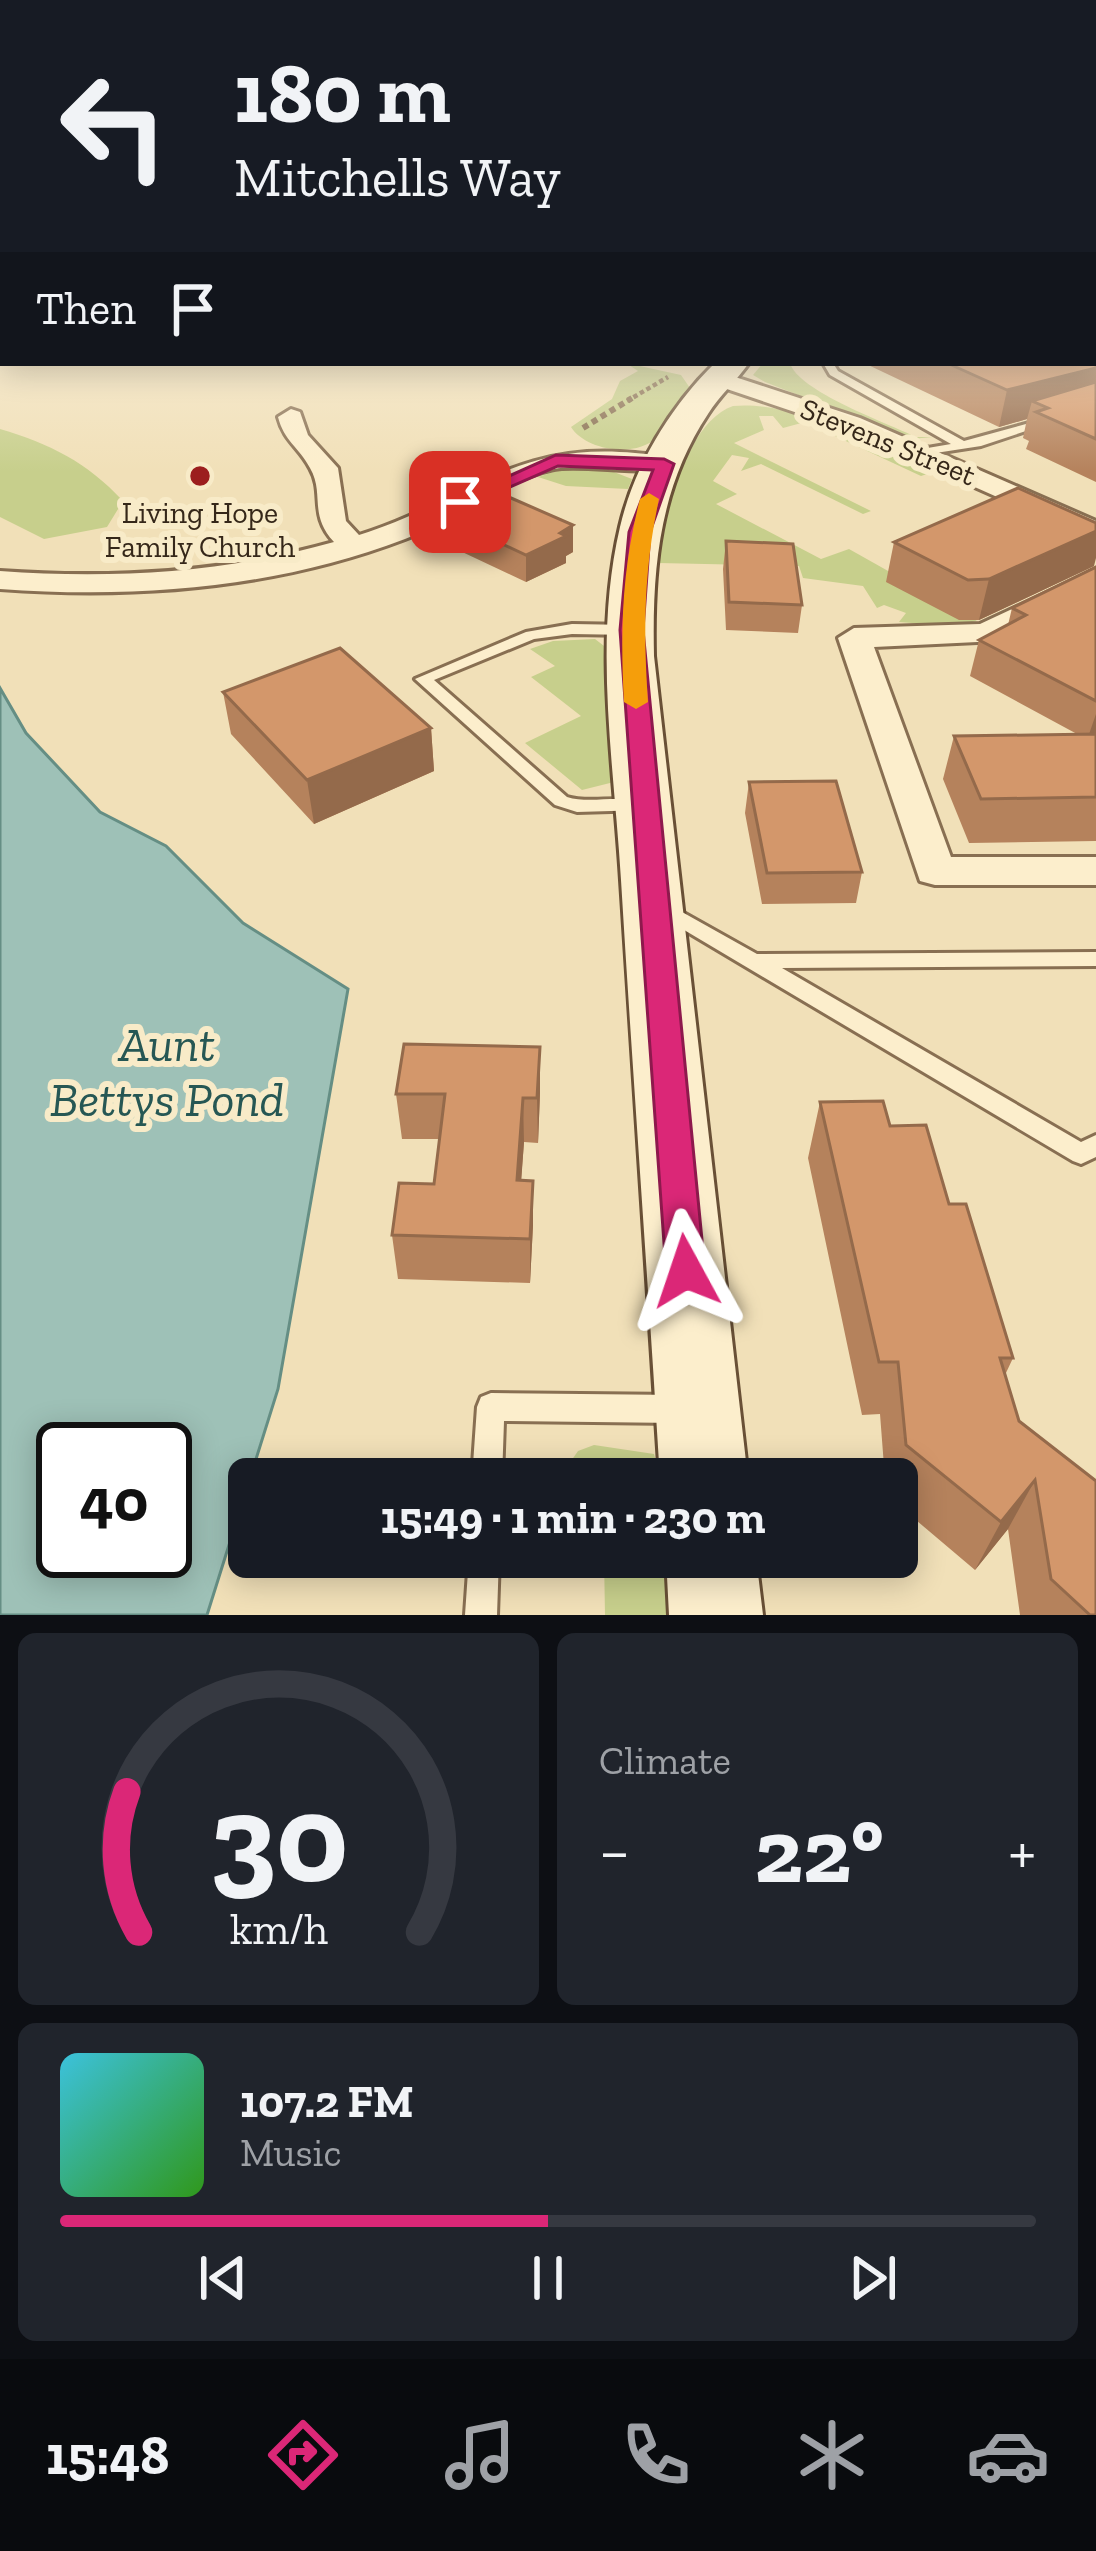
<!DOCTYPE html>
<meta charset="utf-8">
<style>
:root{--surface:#171b24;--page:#20242c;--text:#f1f3f6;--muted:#9ea1a6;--line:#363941;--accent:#db2777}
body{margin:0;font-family:"Zilla Slab",serif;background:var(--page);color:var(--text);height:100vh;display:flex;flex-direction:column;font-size:45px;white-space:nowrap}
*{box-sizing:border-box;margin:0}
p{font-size:39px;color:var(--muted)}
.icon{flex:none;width:66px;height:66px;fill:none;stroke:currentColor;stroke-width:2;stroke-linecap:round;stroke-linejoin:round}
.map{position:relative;height:1615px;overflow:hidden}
.side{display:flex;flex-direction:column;gap:18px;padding:18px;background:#0d0f14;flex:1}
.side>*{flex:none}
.hud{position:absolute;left:0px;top:0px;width:1098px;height:366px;box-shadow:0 6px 30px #0003;background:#171b24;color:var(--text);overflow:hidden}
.speed{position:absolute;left:36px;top:1422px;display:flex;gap:24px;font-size:60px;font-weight:700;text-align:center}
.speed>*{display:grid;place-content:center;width:156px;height:156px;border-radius:50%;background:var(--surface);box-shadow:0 6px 30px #0003;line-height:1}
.speed .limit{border:6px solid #111;border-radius:18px;background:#fff;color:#111}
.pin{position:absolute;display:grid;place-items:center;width:102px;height:102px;color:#fff;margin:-51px;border-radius:24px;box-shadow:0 6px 18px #0006}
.me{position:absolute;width:132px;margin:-66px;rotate:355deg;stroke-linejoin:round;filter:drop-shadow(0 0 9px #0008)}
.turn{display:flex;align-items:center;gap:42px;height:252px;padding:0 36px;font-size:54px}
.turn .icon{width:156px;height:156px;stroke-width:2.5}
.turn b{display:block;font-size:84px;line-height:102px}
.then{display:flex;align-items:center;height:114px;padding:0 36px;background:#0003;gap:24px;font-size:45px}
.big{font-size:90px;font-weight:800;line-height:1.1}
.side .card{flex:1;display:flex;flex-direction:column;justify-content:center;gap:18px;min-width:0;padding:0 42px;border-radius:18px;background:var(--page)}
.side .dial{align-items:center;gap:0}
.dial svg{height:312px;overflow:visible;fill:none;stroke:var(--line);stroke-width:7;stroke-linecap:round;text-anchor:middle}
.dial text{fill:var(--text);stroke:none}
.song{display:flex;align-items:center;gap:36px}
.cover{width:144px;height:144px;border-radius:18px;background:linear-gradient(135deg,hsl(190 70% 55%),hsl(110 70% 35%))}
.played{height:12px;border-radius:6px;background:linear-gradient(90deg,var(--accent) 50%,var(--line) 50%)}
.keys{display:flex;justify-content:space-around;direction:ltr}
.heat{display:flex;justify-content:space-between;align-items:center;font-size:66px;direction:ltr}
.side .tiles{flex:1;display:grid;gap:18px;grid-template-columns:1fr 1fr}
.card:last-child{grid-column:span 2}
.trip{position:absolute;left:228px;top:1458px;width:690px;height:120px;border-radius:18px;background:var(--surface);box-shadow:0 6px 30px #0003;font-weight:800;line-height:120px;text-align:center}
.dock{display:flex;height:192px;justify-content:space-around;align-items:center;background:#090b0e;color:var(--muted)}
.dock .icon{width:84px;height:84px}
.dock .current{color:var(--accent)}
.dock b{font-size:54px;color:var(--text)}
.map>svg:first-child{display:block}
.green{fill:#c7cf8c}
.water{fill:#9ec1b7;stroke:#658e84;stroke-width:3;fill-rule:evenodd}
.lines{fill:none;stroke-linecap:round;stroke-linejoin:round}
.lane-casing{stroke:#886f52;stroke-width:6}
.street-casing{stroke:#886f52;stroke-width:6}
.secondary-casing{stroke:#695036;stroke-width:6}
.path-far1{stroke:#886f52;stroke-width:4.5;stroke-dasharray:4.5 3;stroke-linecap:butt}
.path{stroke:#886f52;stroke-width:6;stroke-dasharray:6 4.5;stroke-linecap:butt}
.lane{fill:#fceecc;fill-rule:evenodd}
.street{fill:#fceecc;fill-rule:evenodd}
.secondary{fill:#fceecc;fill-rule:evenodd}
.wall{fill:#b5825c}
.shaded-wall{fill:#946a4b}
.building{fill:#d3976b;stroke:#946a4b;stroke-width:3}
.route{fill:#db2777;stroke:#8e194d;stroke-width:3}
.slow{fill:#f59e0b}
.poi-dot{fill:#9c1e1e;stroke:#f8ebc8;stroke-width:4.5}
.labels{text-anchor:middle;stroke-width:12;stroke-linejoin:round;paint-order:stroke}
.far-street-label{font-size:30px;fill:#352719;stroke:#f8ebc8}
.far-poi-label{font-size:30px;fill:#352719;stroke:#f8ebc8}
.near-water-label{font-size:48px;font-style:italic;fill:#265754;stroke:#f8ebc8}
</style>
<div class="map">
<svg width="1096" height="1615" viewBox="0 0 1096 1615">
<rect width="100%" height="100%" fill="#f1e0b8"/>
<path class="green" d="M626 363 681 375 690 388C680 404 670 423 657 437 636 459 585 450 571 427L612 399 620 381 638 371Z
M763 363H790C798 391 887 423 916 437H933L911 439 765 382 753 375Z
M733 406C793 400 877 445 930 473L921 476 805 422 783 428 773 416H759L764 430 734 443 871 511 863 514 761 464 741 471 749 458 732 455 713 481 737 494 716 504 821 559 849 549 977 621 950 626 899 622 906 613 884 605 877 608 863 586 803 578 799 566 658 563C664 516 685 423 733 406Z
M0 429C50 444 87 462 123 501L107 527 44 539 0 517Z
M601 467 632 479 628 489 566 486 538 477 567 468Z
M553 641 595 639 608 649 614 782 582 790 525 743 581 716 531 677 555 666 530 649Z
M594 1445 654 1454 661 1479H574L571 1461 578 1451Z
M604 1557H665L668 1615H605Z"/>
<path class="water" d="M0 688 26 733 100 812 166 846 243 923 348 989 278 1389 207 1615H0ZM63 1449H165V1551H63Z"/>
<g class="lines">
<g class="lane-casing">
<path id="lane" d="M823 363H833L838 371 964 441 1044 419 1050 423 981 446 916 456V450L951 444 830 375Z
M572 624 631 625 639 630 631 635 572 634 534 639 434 680 567 797C592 805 627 792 648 806L645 810 577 812 555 805 415 679 526 632Z
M666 903 757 954 1096 952V966L782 968 1081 1142 1096 1135V1157L1081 1164 1073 1161 659 915 656 910 659 905Z
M491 1393 678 1395 688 1399 692 1409 688 1419 678 1423 504 1421 502 1479H472L477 1407 481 1397Z
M469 1557H499L497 1615H465Z"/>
</g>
<g class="street-casing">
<path id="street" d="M0 321H3V335H0Z
M717 371 860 418 1096 521V541L842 428 709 383V373Z
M291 409 300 412 308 435 338 468 346 521 359 535C465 502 513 441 635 453 650 455 667 453 678 464 663 479 583 463 554 469 500 481 456 519 405 539 277 588 137 599 0 589V571C113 579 224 573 334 542 308 514 325 494 310 468 299 447 284 441 278 417Z
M1096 570V591L998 641 874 647 951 857H1096V885H935L920 881 838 638 854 628 980 624Z"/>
</g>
<g class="secondary-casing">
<path id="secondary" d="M715 363H749C736 381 720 395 708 414 659 488 652 569 654 656L748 1479H660C648 1279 633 1080 621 880 614 764 593 642 620 527 634 466 671 406 715 363Z
M666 1557H756L763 1615H669Z"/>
</g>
<path class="path-far1" d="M627 401 668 377"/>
<path class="path" d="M583 428 632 398"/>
<use href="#lane" class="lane"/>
<use href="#street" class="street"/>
<use href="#secondary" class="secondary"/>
</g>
<path class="wall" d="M1096 245V482L1026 449 1029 441 1023 438 1027 419 999 427 864 363H1095Z
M457 523 573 525V552L566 556V563L526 582 458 550Z
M726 541 802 605 798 633 726 630 723 569Z
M894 542 1094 566 979 620H959L886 582Z
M1096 567V841L969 843 943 779 954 736 1077 734 970 676 979 640 1008 625 1012 608Z
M223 692 431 728 434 771 314 824 231 734Z
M749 782 862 872 856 903 762 904 745 813Z
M540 1093 538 1143 524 1142 521 1180 533 1225 530 1283 398 1279 392 1235 434 1184 439 1139H402L396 1094Z
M820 1102 890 1126 949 1204 1013 1358 1005 1375 1019 1421 1096 1615H1020L1008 1529 975 1570 897 1504V1479H885L880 1414 862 1415 808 1158Z"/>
<path class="shaded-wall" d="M1096 368V401L1048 408 1032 401 1027 419 999 427 1007 390Z
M573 525V552L566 556V563L526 582V555Z
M1096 531V558L1094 566 979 620 989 579Z
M1096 714V735L1087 740Z
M431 728 434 771 314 824 307 780Z
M540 1047V1093L538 1143 537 1098Z
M523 1098 524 1142 518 1225 517 1180Z
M533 1181V1225L530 1283V1239Z
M1035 1480 1008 1529 975 1570 1001 1522Z"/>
<path class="building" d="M1095 245 1096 368 1007 390 947 363H1095Z
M1096 382V439L1036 412 1048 408 1032 401Z
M1018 488 1096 523V531L989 579 968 580 894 542Z
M511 498 573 525 560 533 566 536 526 555 457 523Z
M726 541 793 544 802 605 729 602Z
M1096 567V701L979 640 1026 615 1012 608Z
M340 648 431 728 307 780 223 692Z
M1096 734V797L981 799 954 736Z
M836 781 862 872 767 873 749 782Z
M404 1044 540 1047 537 1098H523L517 1180 533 1181 530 1239 392 1235 399 1183 434 1184 445 1094H396Z
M883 1101 890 1126 926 1125 949 1204H966L1013 1358H1000L1019 1421 1096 1481V1615H1090L1051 1579 1035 1480 1001 1522 906 1445 898 1362H879L820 1102Z"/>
<linearGradient id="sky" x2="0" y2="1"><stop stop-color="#8ab9d4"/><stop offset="0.52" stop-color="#f9f1df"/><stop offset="1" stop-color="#f9f1df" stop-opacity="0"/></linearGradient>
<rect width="1096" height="472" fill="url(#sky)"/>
<path class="route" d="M556 455 664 459 674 464 650 532 643 630 705 1271 699 1283 686 1289 672 1283 666 1271 620 630 629 532 653 470 558 466 467 506 451 502Z"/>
<path class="slow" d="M649 493 659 499C644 568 643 631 648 702L636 709 624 702C620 631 622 568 640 499Z"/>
<circle class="poi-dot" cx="200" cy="476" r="12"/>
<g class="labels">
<g class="far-street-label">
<text transform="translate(888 442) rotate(22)" y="10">Stevens Street</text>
</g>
<g class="far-poi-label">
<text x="200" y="523">Living Hope<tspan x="200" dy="34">Family Church</tspan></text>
</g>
<g class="near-water-label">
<text x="167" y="1061">Aunt<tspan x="167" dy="55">Bettys Pond</tspan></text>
</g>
</g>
</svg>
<div class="speed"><div class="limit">40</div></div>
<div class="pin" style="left:460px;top:502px;background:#d93025"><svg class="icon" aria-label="arrive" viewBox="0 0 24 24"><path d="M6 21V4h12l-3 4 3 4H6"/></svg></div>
<svg class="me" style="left:686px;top:1271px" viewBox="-20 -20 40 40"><path d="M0-17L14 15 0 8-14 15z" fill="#db2777" stroke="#fff" stroke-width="4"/></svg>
<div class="trip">15:49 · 1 min · 230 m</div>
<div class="hud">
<div class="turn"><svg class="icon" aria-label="left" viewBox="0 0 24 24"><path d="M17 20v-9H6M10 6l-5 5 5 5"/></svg><div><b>180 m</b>Mitchells Way</div></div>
<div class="then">Then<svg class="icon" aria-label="arrive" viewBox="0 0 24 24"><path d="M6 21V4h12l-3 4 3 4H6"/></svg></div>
</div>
</div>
<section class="side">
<div class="tiles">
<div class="card dial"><svg viewBox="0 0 100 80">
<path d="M14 69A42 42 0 1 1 86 69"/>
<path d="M14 69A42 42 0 0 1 11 33" stroke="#db2777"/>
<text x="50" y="56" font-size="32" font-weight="700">30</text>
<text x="50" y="72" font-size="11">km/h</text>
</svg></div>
<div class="card"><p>Climate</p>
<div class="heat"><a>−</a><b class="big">22°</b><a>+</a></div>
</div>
<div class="card">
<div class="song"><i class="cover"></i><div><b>107.2 FM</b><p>Music</p></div></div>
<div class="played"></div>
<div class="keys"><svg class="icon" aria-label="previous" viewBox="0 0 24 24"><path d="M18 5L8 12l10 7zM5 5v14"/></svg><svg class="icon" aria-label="pause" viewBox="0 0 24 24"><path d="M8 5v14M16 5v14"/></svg><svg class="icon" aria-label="next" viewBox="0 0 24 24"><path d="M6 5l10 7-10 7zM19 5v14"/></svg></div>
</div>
</div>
</section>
<nav class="dock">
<b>15:48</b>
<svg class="icon current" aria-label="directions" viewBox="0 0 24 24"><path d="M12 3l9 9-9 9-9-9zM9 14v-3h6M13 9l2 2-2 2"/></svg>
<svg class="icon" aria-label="music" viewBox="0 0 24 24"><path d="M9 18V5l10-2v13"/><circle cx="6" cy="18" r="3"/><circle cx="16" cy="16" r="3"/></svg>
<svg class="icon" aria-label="phone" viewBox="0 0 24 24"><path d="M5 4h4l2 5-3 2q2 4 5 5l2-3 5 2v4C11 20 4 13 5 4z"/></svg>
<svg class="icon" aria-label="climate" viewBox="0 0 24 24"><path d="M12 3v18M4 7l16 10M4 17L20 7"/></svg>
<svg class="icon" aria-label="car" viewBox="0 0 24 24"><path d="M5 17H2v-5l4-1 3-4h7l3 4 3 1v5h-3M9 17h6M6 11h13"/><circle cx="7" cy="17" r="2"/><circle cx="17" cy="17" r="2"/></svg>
</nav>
